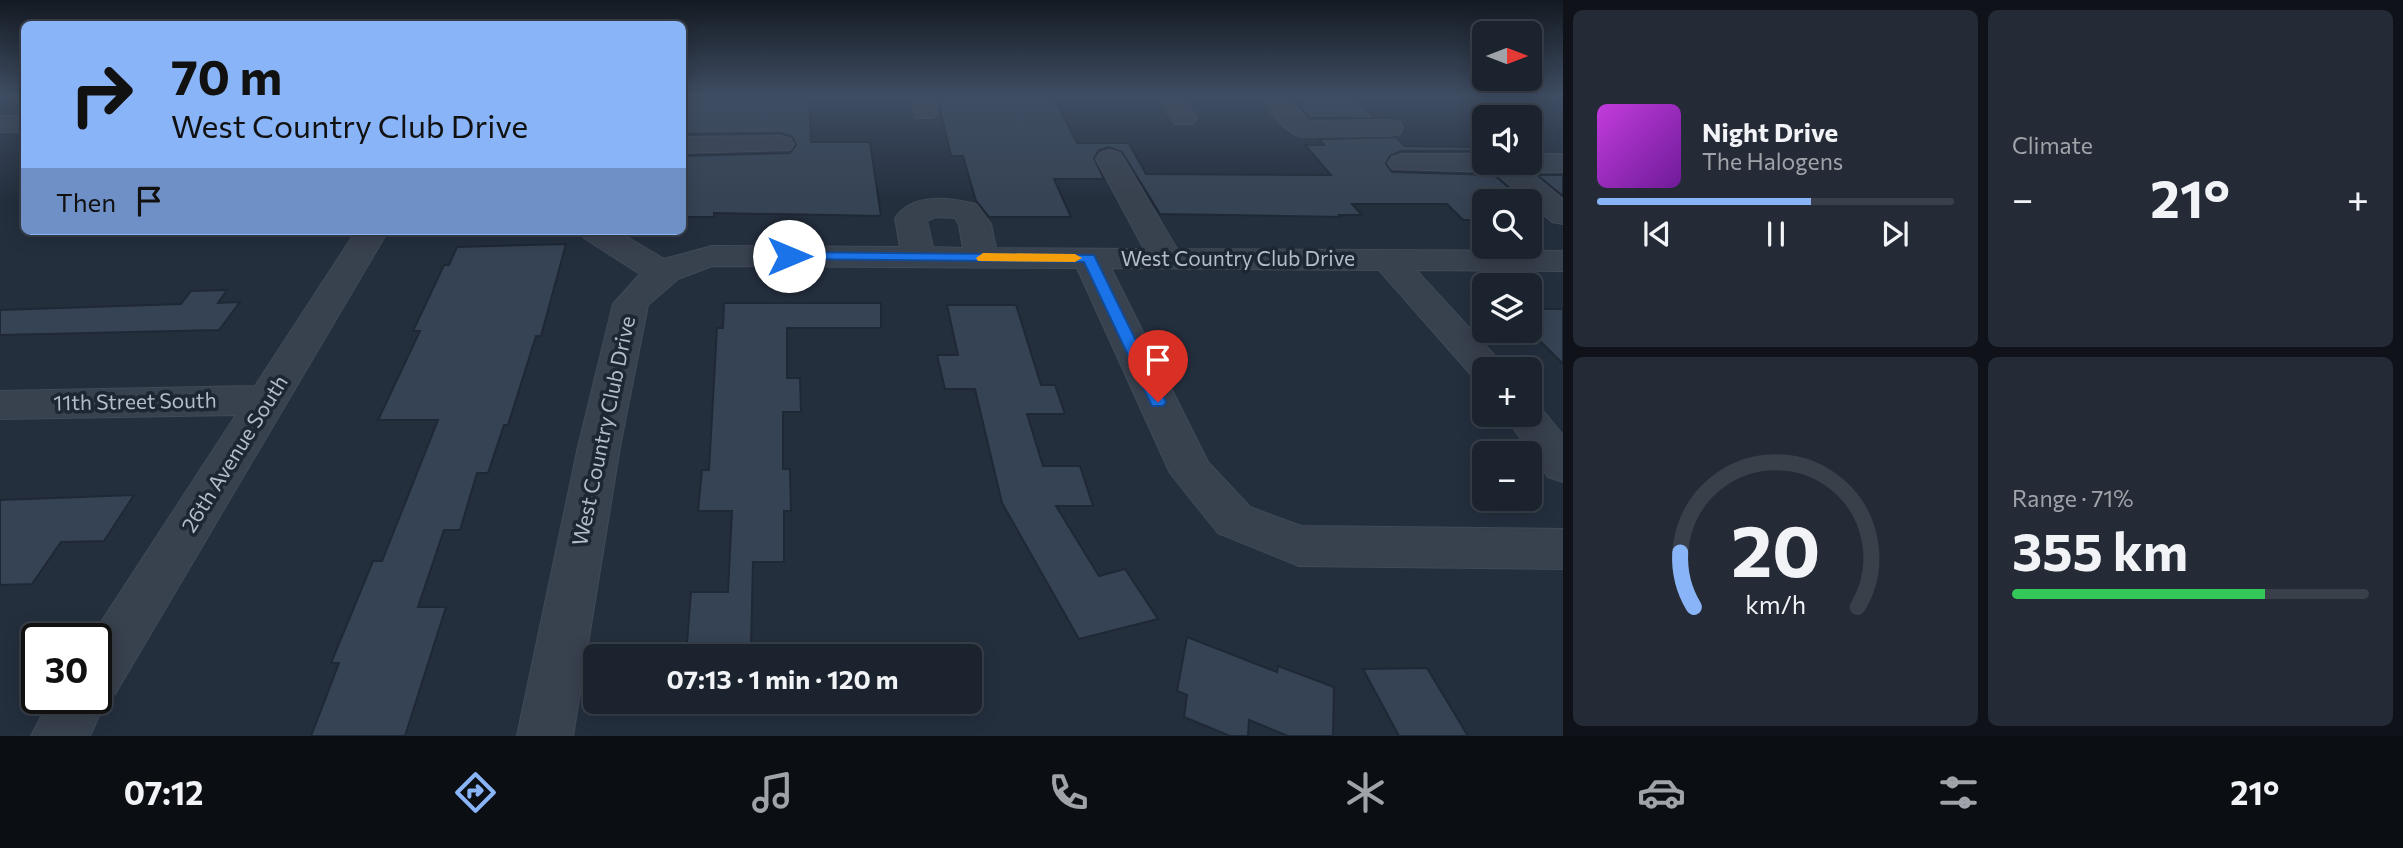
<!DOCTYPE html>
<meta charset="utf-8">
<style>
:root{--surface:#1b232e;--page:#242b36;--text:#f1f3f6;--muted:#a0a4aa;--line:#39404a;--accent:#8ab4f8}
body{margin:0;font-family:Commissioner,sans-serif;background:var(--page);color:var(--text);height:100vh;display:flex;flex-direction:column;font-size:26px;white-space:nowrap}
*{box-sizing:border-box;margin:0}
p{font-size:23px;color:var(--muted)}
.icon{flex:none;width:38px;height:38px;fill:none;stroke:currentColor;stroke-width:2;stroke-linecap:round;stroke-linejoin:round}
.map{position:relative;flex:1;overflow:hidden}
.drawer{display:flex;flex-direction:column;gap:10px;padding:10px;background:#0f1319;width:840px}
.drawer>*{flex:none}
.guide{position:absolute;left:21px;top:21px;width:665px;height:214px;border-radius:10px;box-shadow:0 4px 18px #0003,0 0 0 2px var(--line);background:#8ab4f8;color:#111;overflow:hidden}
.needle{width:46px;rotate:90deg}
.tools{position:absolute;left:1472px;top:21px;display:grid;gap:14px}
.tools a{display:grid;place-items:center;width:70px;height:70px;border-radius:10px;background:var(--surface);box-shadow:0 4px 18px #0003,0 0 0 2px var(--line);font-size:35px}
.speed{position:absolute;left:21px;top:623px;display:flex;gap:14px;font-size:35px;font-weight:700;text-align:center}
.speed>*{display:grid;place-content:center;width:91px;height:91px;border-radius:50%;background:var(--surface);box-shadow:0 4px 18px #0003,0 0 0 2px var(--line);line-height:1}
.speed .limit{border:4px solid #111;border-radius:10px;background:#fff;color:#111}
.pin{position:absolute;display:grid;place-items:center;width:60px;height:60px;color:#fff;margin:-72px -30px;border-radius:50% 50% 50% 0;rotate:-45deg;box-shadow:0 0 7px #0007}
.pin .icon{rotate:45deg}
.me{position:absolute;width:77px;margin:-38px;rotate:90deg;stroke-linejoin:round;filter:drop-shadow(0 0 5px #0008)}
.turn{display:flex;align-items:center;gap:24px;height:147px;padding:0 35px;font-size:32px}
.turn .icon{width:91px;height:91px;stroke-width:2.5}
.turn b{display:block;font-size:49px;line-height:60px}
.then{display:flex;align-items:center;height:66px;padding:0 35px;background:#0003;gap:14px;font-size:26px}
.big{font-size:52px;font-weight:700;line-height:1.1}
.drawer .card{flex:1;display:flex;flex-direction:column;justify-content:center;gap:10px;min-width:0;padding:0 24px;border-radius:10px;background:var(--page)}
.drawer .dial{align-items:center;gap:0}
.dial svg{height:182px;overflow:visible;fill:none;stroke:var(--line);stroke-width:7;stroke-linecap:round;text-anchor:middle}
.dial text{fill:var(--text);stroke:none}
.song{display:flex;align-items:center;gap:21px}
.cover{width:84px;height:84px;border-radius:10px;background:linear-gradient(135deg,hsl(290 70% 55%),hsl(280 70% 35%))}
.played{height:7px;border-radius:4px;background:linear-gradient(90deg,var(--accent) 60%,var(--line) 60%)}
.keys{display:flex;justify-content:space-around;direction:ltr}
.heat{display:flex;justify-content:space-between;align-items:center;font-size:38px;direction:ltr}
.charge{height:10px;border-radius:5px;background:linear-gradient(90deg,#34c759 71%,var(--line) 0)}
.drawer .tiles{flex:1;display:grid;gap:10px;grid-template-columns:repeat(2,1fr)}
.trip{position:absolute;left:583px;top:644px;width:399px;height:70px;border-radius:10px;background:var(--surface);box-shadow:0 4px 18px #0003,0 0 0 2px var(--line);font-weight:700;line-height:70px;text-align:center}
.tab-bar{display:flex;height:112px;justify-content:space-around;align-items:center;background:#0b0e12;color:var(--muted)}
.tab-bar .icon{width:49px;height:49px}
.tab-bar .on{color:var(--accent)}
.tab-bar b{font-size:32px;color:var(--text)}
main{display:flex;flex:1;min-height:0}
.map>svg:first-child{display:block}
.building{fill:#364354;stroke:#1f2835;stroke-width:2}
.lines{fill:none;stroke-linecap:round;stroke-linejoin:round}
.minor-casing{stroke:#414a57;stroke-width:2}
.minor{fill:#38414e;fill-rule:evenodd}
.route{fill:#1a73e8;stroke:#114b97;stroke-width:2}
.slow{fill:#f59e0b}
.labels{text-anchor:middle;stroke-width:7;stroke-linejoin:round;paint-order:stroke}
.street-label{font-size:21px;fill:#b4bcc9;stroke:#1d2633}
</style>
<main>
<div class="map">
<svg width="1563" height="736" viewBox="0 0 1563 736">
<rect width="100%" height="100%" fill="#242f3e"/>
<path class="building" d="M937 96H1053L1077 143H1129L1146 174 1331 175 1305 145H1324L1319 139 1396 137 1405 146 1484 147V151H1401L1390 156 1386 164 1392 172 1494 175 1524 201H1484V220H1463L1447 204H1352L1362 215H1339L1341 217 1160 214 1122 152 1109 147 1099 150 1094 158 1104 179H1054L1071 217H989L976 201 963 156H951Z
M1295 96H1352L1375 118H1310L1295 101H1300Z
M701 99 809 101 811 142H870L881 216 714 213V217H682V156L790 153 796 145 792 137 781 133 682 134V100Z
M1537 175H1563V196Z
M566 244 541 336H536L508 425H504L488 473H477L460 530H444L418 607H446L405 736H311L339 663H331L373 561H382L438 420H378L420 331H413L444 265H449L457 247Z
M227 290 218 303 240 302 219 330 0 335V310L181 304 191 291Z
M724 303H881V328H787V378H800L801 412H783V469H790L791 511H784V562H753L751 647H787V656H686L691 592H728L732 511H698L702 470H709L717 328H723Z
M947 305H1016L1041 385H1055L1065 414H1027L1043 466H1080L1093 506H1056L1099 576 1125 569 1158 619 1079 639 1002 503 975 389H945L937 355H958Z
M1530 309H1563V364L1530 331Z
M134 495 104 541 61 542 32 584 0 585V500Z
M1187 637 1277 672 1278 666 1334 687 1333 736H1288L1249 720 1248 736H1230L1184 717 1187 695 1177 691Z
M1427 668 1468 736H1399L1363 669Z
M682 702H788V709L682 710Z"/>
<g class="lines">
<g class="minor-casing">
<path id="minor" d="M910 96H934L937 112 933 118H915Z
M1156 96H1181L1197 118 1193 124H1175Z
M1265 96H1289L1290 100 1309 121 1390 120 1400 122 1403 128 1400 134 1390 136 1302 137C1288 134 1264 111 1265 96Z
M0 116H24V132H0Z
M780 136 790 138 794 144 790 150 682 153V137Z
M1110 150 1120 153 1124 159 1177 249 1563 251V271L1416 270 1507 369H1484V381L1474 378 1379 270 1111 268 1208 462 1250 507 1301 526 1563 529V569L1299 566 1218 533 1170 473 1077 268 712 266 678 279 648 305 620 447 573 736H517L578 447 613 304 640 274 584 238 579 231H617L664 259 712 246 900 247 895 218C913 192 950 198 976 204L991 224 996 248 1144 249 1096 159 1100 153ZM935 217 955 218 959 225 963 248 933 247 927 221Z
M1402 154H1484V163H1530V154H1563V172H1530L1563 199V224L1552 222 1495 172 1392 169 1388 163 1392 157Z
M356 231H388L115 694 108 696 90 736H31L51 698H96V639H90L236 415 0 419V391L255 386Z
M1530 402 1538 405 1563 435V482L1548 477 1504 415H1530Z"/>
</g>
<use href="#minor" class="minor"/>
</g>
<linearGradient id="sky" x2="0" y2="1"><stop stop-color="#141a22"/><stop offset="0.48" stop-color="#3f4d63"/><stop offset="1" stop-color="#3f4d63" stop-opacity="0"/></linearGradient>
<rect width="1563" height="199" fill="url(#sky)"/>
<path class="route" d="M789 252 1094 255 1166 402 1163 406H1152L1084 262 785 259V253Z"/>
<path class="slow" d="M983 253 1075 254 1082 258 1075 262 978 261 976 258Z"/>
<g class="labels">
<g class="street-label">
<text x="1238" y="266">West Country Club Drive</text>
<text transform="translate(135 402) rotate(-1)" y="7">11th Street South</text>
<text transform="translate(604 431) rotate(-78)" y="7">West Country Club Drive</text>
<text transform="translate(235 454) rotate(-58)" y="7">26th Avenue South</text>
</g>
</g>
</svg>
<div class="tools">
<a><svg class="needle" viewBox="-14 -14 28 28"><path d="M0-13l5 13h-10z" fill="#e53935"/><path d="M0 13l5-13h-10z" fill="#a0a4aa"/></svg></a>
<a><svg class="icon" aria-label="sound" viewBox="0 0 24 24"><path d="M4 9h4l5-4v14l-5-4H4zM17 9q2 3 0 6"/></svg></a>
<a><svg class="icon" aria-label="search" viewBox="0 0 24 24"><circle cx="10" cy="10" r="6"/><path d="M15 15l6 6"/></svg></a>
<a><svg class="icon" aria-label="layers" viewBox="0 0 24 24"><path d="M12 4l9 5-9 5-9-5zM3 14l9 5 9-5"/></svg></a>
<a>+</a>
<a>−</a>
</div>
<div class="speed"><div class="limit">30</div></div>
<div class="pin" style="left:1158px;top:402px;background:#d93025"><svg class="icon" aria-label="arrive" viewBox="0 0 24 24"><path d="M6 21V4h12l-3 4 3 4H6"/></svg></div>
<svg class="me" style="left:789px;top:256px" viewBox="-20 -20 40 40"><circle r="19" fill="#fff"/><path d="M0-13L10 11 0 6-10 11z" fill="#1a73e8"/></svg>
<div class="trip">07:13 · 1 min · 120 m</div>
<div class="guide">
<div class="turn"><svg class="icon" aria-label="right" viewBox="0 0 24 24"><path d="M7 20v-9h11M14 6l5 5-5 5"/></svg><div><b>70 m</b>West Country Club Drive</div></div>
<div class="then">Then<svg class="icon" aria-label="arrive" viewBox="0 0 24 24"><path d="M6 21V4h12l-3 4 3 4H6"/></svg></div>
</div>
</div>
<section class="drawer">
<div class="tiles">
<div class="card">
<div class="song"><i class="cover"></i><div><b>Night Drive</b><p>The Halogens</p></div></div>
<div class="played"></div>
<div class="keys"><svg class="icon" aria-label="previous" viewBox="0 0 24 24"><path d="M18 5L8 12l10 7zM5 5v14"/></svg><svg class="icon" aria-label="pause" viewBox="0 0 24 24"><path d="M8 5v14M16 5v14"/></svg><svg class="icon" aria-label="next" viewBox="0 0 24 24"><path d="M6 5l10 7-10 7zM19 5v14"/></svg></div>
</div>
<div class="card"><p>Climate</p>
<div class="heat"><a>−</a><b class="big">21°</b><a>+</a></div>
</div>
<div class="card dial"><svg viewBox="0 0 100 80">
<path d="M14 69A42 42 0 1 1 86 69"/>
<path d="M14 69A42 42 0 0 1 8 45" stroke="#8ab4f8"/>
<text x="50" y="56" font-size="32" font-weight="700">20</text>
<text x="50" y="72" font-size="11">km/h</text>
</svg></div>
<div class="card"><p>Range · 71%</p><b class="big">355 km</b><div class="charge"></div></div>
</div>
</section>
</main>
<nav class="tab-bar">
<b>07:12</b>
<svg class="icon on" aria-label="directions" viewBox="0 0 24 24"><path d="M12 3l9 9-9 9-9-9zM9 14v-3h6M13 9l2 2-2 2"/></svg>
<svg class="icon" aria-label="music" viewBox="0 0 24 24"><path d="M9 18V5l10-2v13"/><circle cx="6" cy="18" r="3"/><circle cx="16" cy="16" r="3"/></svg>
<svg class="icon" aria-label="phone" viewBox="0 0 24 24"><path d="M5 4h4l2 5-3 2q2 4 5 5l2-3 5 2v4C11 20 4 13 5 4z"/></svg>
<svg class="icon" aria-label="climate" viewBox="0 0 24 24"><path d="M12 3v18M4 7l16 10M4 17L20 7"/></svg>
<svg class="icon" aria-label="car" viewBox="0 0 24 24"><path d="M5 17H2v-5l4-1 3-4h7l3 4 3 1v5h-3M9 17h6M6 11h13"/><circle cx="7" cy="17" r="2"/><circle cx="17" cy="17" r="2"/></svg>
<svg class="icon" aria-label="filters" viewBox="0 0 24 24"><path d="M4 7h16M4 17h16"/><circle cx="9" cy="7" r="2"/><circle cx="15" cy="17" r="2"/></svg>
<b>21°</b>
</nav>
